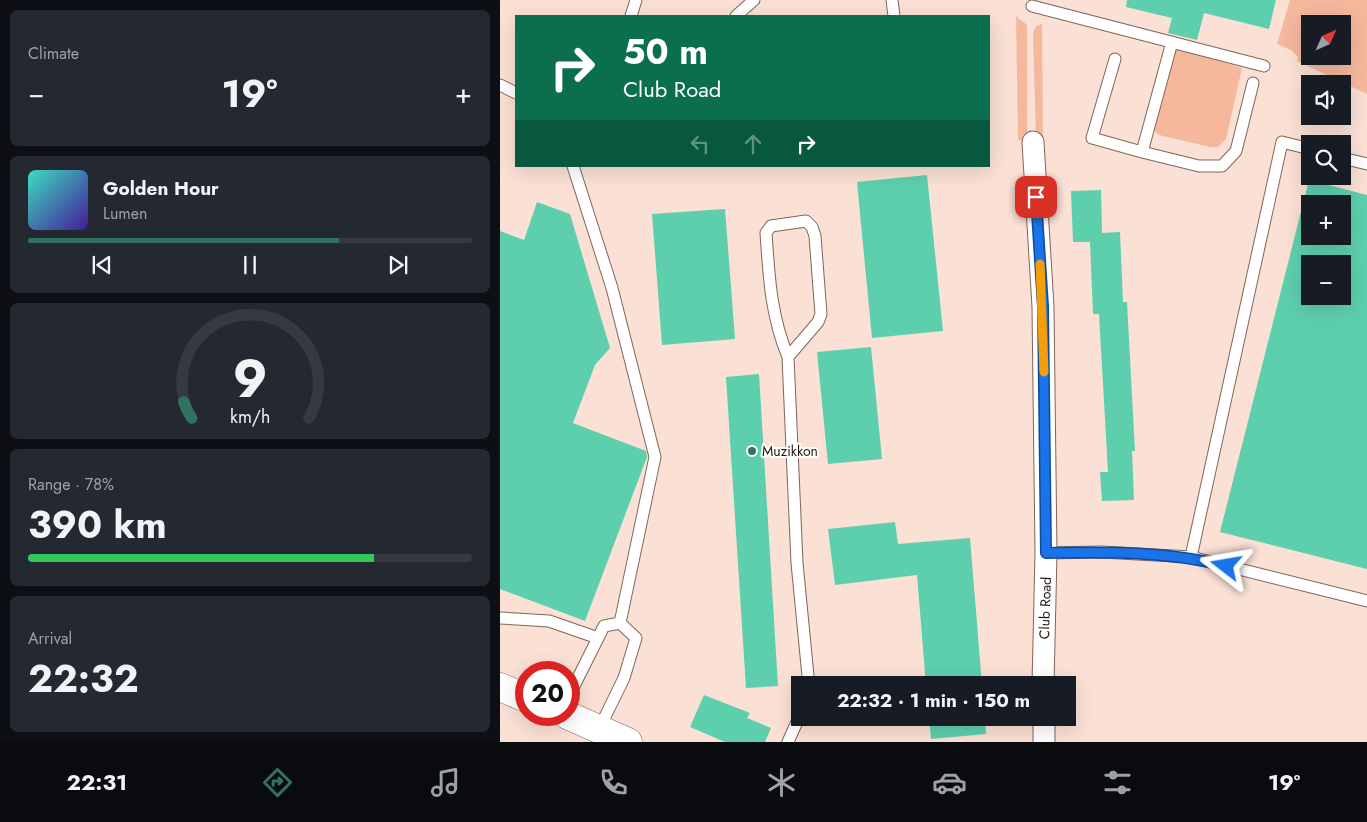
<!DOCTYPE html>
<meta charset="utf-8">
<style>
:root{--surface:#171b24;--page:#242831;--text:#f1f3f6;--muted:#9ea1a6;--line:#363941;--accent:#32715e}
body{margin:0;font-family:Jost,sans-serif;background:var(--page);color:var(--text);height:100vh;display:flex;flex-direction:column;font-size:19px;white-space:nowrap}
*{box-sizing:border-box;margin:0}
p{font-size:16px;color:var(--muted)}
.icon{flex:none;width:28px;height:28px;fill:none;stroke:currentColor;stroke-width:2;stroke-linecap:round;stroke-linejoin:round}
.map{position:relative;flex:1;overflow:hidden}
.side{display:flex;flex-direction:column;gap:10px;padding:10px;background:#0d0f14;width:500px}
.side>*{flex:none}
.guide{position:absolute;left:15px;top:15px;width:475px;height:152px;border-radius:0px;box-shadow:0 5px 20px #0002;background:#0b6e4f;color:#fff;overflow:hidden}
.needle{width:32px;rotate:45deg}
.controls{position:absolute;left:801px;top:15px;display:grid;gap:10px}
.controls a{display:grid;place-items:center;width:50px;height:50px;border-radius:0px;background:var(--surface);box-shadow:0 5px 20px #0002;font-size:25px}
.speed{position:absolute;left:15px;top:661px;display:flex;gap:10px;font-size:25px;font-weight:700;text-align:center}
.speed>*{display:grid;place-content:center;width:65px;height:65px;border-radius:50%;background:var(--surface);box-shadow:0 5px 20px #0002;line-height:1}
.speed .limit{border:8px solid #d22;background:#fff;color:#111}
.pin{position:absolute;display:grid;place-items:center;width:42px;height:42px;color:#fff;margin:-21px;border-radius:10px;box-shadow:0 2px 8px #0006}
.me{position:absolute;width:55px;margin:-28px;rotate:284deg;stroke-linejoin:round;filter:drop-shadow(0 0 4px #0008)}
.turn{display:flex;align-items:center;gap:18px;height:105px;padding:0 25px;font-size:22px}
.turn .icon{width:65px;height:65px;stroke-width:2.5}
.turn b{display:block;font-size:35px;line-height:42px}
.lanes{display:flex;align-items:center;height:48px;padding:0 25px;background:#0003;justify-content:center;gap:25px;direction:ltr}
.lanes .off{opacity:.35}
.big{font-size:38px;font-weight:700;line-height:1.1}
.side .widget{flex:1;display:flex;flex-direction:column;justify-content:center;gap:8px;min-width:0;padding:0 18px;border-radius:8px;background:var(--page)}
.side .dial{align-items:center;gap:0}
.dial svg{height:130px;overflow:visible;fill:none;stroke:var(--line);stroke-width:7;stroke-linecap:round;text-anchor:middle}
.dial text{fill:var(--text);stroke:none}
.song{display:flex;align-items:center;gap:15px}
.cover{width:60px;height:60px;border-radius:8px;background:linear-gradient(135deg,hsl(170 70% 55%),hsl(260 70% 35%))}
.played{height:5px;border-radius:2px;background:linear-gradient(90deg,var(--accent) 70%,var(--line) 70%)}
.keys{display:flex;justify-content:space-around;direction:ltr}
.heat{display:flex;justify-content:space-between;align-items:center;font-size:28px;direction:ltr}
.charge{height:8px;border-radius:4px;background:linear-gradient(90deg,#34c759 78%,var(--line) 0)}
.trip{position:absolute;left:291px;top:676px;width:285px;height:50px;border-radius:0px;background:var(--surface);box-shadow:0 5px 20px #0002;font-weight:700;line-height:50px;text-align:center}
.tabs{display:flex;height:80px;justify-content:space-around;align-items:center;background:#090b0e;color:var(--muted)}
.tabs .icon{width:35px;height:35px}
.tabs .on{color:var(--accent)}
.tabs b{font-size:22px;color:var(--text)}
main{display:flex;flex:1;min-height:0}
.map>svg:first-child{display:block}
.green{fill:#f5b89d;fill-rule:evenodd}
.building{fill:#5dcfad;fill-rule:evenodd}
.lines{fill:none;stroke-linecap:round;stroke-linejoin:round}
.service-casing{stroke:#816558;stroke-width:13}
.minor-casing{stroke:#816558;stroke-width:23}
.tertiary-casing{stroke:#816558;stroke-width:29}
.service{stroke:#fff;stroke-width:11}
.minor{stroke:#fff;stroke-width:21}
.tertiary{stroke:#fff;stroke-width:28}
.route-casing{stroke:#114b97;stroke-width:12}
.route{stroke:#1a73e8;stroke-width:9}
.slow{stroke:#f59e0b;stroke-width:9}
.poi-dot{fill:#32715e;stroke:#fff;stroke-width:2}
.labels{text-anchor:middle;stroke-width:4;stroke-linejoin:round;paint-order:stroke}
.poi-label{font-size:14px;fill:#231712;stroke:#fff;text-anchor:start}
.street-label{font-size:14px;fill:#231712;stroke:#fff}
</style>
<main>
<section class="side">
<div class="widget"><p>Climate</p>
<div class="heat"><a>−</a><b class="big">19°</b><a>+</a></div>
</div>
<div class="widget">
<div class="song"><i class="cover"></i><div><b>Golden Hour</b><p>Lumen</p></div></div>
<div class="played"></div>
<div class="keys"><svg class="icon" aria-label="previous" viewBox="0 0 24 24"><path d="M18 5L8 12l10 7zM5 5v14"/></svg><svg class="icon" aria-label="pause" viewBox="0 0 24 24"><path d="M8 5v14M16 5v14"/></svg><svg class="icon" aria-label="next" viewBox="0 0 24 24"><path d="M6 5l10 7-10 7zM19 5v14"/></svg></div>
</div>
<div class="widget dial"><svg viewBox="0 0 100 80">
<path d="M14 69A42 42 0 1 1 86 69"/>
<path d="M14 69A42 42 0 0 1 9 59" stroke="#32715e"/>
<text x="50" y="56" font-size="32" font-weight="700">9</text>
<text x="50" y="72" font-size="11">km/h</text>
</svg></div>
<div class="widget"><p>Range · 78%</p><b class="big">390 km</b><div class="charge"></div></div>
<div class="widget"><p>Arrival</p><b class="big">22:32</b></div>
</section>
<div class="map">
<svg width="867" height="742" viewBox="0 0 867 742">
<rect width="100%" height="100%" fill="#fae0d5"/>
<path class="green" d="M790 0H867V94L797 61 798 57 791 50 777 44ZM810 24H842V56H810Z
M516 16 527 25V142L518 140Z
M542 24 543 143 536 139 533 33 536 26Z
M678 48 742 68 726 139 718 147H710L659 135 653 130 670 55Z"/>
<path class="building" d="M627 0H776L769 29 704 13 697 40 668 33 672 18 626 7Z
M427 175 443 331 372 338 357 182Z
M809 180 867 195V569L720 532ZM810 204H842V236H810ZM810 264H842V296H810Z
M601 190 602 233 620 232 623 302H627L635 451H632L634 500 602 501 600 472H608L599 314H593L590 242H573L571 191Z
M37 202 70 214 110 348 95 365 73 423 146 451 147 457 85 621 0 589V231L24 240Z
M225 209 235 339 162 345 152 214Z
M371 347 382 459 328 464 317 352Z
M259 374 278 686 246 688 226 377Z
M395 522 398 544 470 538 482 685H426L417 575 335 585 328 529Z
M204 695 250 713 247 718 271 728 265 742H225L190 727Z
M429 718H485L486 734 431 739Z"/>
<g class="lines">
<g class="service-casing">
<path id="service" d="M392 0 394 16
M532 6 764 66
M131 16 136 0
M236 16 254 0
M615 59 592 138 642 152 672 42
M0 85 16 93
M642 152 699 166H722L736 151 753 83
M842 158 867 164
M73 166 112 288 155 457 120 623
M288 357 318 322 321 314 315 236 312 227 306 221 271 226 266 233C269 278 271 316 288 357L297 563 308 676 307 685
M546 553 602 552 691 557 867 601
M691 557 782 142 810 149
M0 618 49 621 98 638
M69 696 104 626 120 623 136 638 124 678 99 729
M288 742 300 715"/>
</g>
<g class="minor-casing">
<path id="minor" d="M533 142 543 307 546 553 543 685
M544 718V742"/>
</g>
<g class="tertiary-casing">
<path id="tertiary" d="M0 687 26 698
M67 715 128 742"/>
</g>
<use href="#service" class="service"/>
<use href="#minor" class="minor"/>
<use href="#tertiary" class="tertiary"/>
</g>
<g class="lines">
<g class="route-casing">
<path id="route" d="M536 197 543 307 546 553C606 552 668 551 726 566"/>
</g>
<use href="#route" class="route"/>
<path class="slow" d="M540 264 544 372"/>
</g>
<circle class="poi-dot" cx="252" cy="451" r="5"/>
<g class="labels">
<g class="poi-label">
<text x="262" y="456">Muzikkon</text>
</g>
<g class="street-label">
<text transform="translate(545 608) rotate(-88)" y="5">Club Road</text>
</g>
</g>
</svg>
<div class="controls">
<a><svg class="needle" viewBox="-14 -14 28 28"><path d="M0-13l5 13h-10z" fill="#e53935"/><path d="M0 13l5-13h-10z" fill="#9ea1a6"/></svg></a>
<a><svg class="icon" aria-label="sound" viewBox="0 0 24 24"><path d="M4 9h4l5-4v14l-5-4H4zM17 9q2 3 0 6"/></svg></a>
<a><svg class="icon" aria-label="search" viewBox="0 0 24 24"><circle cx="10" cy="10" r="6"/><path d="M15 15l6 6"/></svg></a>
<a>+</a>
<a>−</a>
</div>
<div class="speed"><div class="limit">20</div></div>
<div class="pin" style="left:536px;top:197px;background:#d93025"><svg class="icon" aria-label="arrive" viewBox="0 0 24 24"><path d="M6 21V4h12l-3 4 3 4H6"/></svg></div>
<svg class="me" style="left:726px;top:566px" viewBox="-20 -20 40 40"><path d="M0-17L14 15 0 8-14 15z" fill="#1a73e8" stroke="#fff" stroke-width="4"/></svg>
<div class="trip">22:32 · 1 min · 150 m</div>
<div class="guide">
<div class="turn"><svg class="icon" aria-label="right" viewBox="0 0 24 24"><path d="M7 20v-9h11M14 6l5 5-5 5"/></svg><div><b>50 m</b>Club Road</div></div>
<div class="lanes"><svg class="icon off" aria-label="left" viewBox="0 0 24 24"><path d="M17 20v-9H6M10 6l-5 5 5 5"/></svg><svg class="icon off" aria-label="ahead" viewBox="0 0 24 24"><path d="M12 20V5M6 11l6-6 6 6"/></svg><svg class="icon" aria-label="right" viewBox="0 0 24 24"><path d="M7 20v-9h11M14 6l5 5-5 5"/></svg></div>
</div>
</div>
</main>
<nav class="tabs">
<b>22:31</b>
<svg class="icon on" aria-label="directions" viewBox="0 0 24 24"><path d="M12 3l9 9-9 9-9-9zM9 14v-3h6M13 9l2 2-2 2"/></svg>
<svg class="icon" aria-label="music" viewBox="0 0 24 24"><path d="M9 18V5l10-2v13"/><circle cx="6" cy="18" r="3"/><circle cx="16" cy="16" r="3"/></svg>
<svg class="icon" aria-label="phone" viewBox="0 0 24 24"><path d="M5 4h4l2 5-3 2q2 4 5 5l2-3 5 2v4C11 20 4 13 5 4z"/></svg>
<svg class="icon" aria-label="climate" viewBox="0 0 24 24"><path d="M12 3v18M4 7l16 10M4 17L20 7"/></svg>
<svg class="icon" aria-label="car" viewBox="0 0 24 24"><path d="M5 17H2v-5l4-1 3-4h7l3 4 3 1v5h-3M9 17h6M6 11h13"/><circle cx="7" cy="17" r="2"/><circle cx="17" cy="17" r="2"/></svg>
<svg class="icon" aria-label="filters" viewBox="0 0 24 24"><path d="M4 7h16M4 17h16"/><circle cx="9" cy="7" r="2"/><circle cx="15" cy="17" r="2"/></svg>
<b>19°</b>
</nav>
